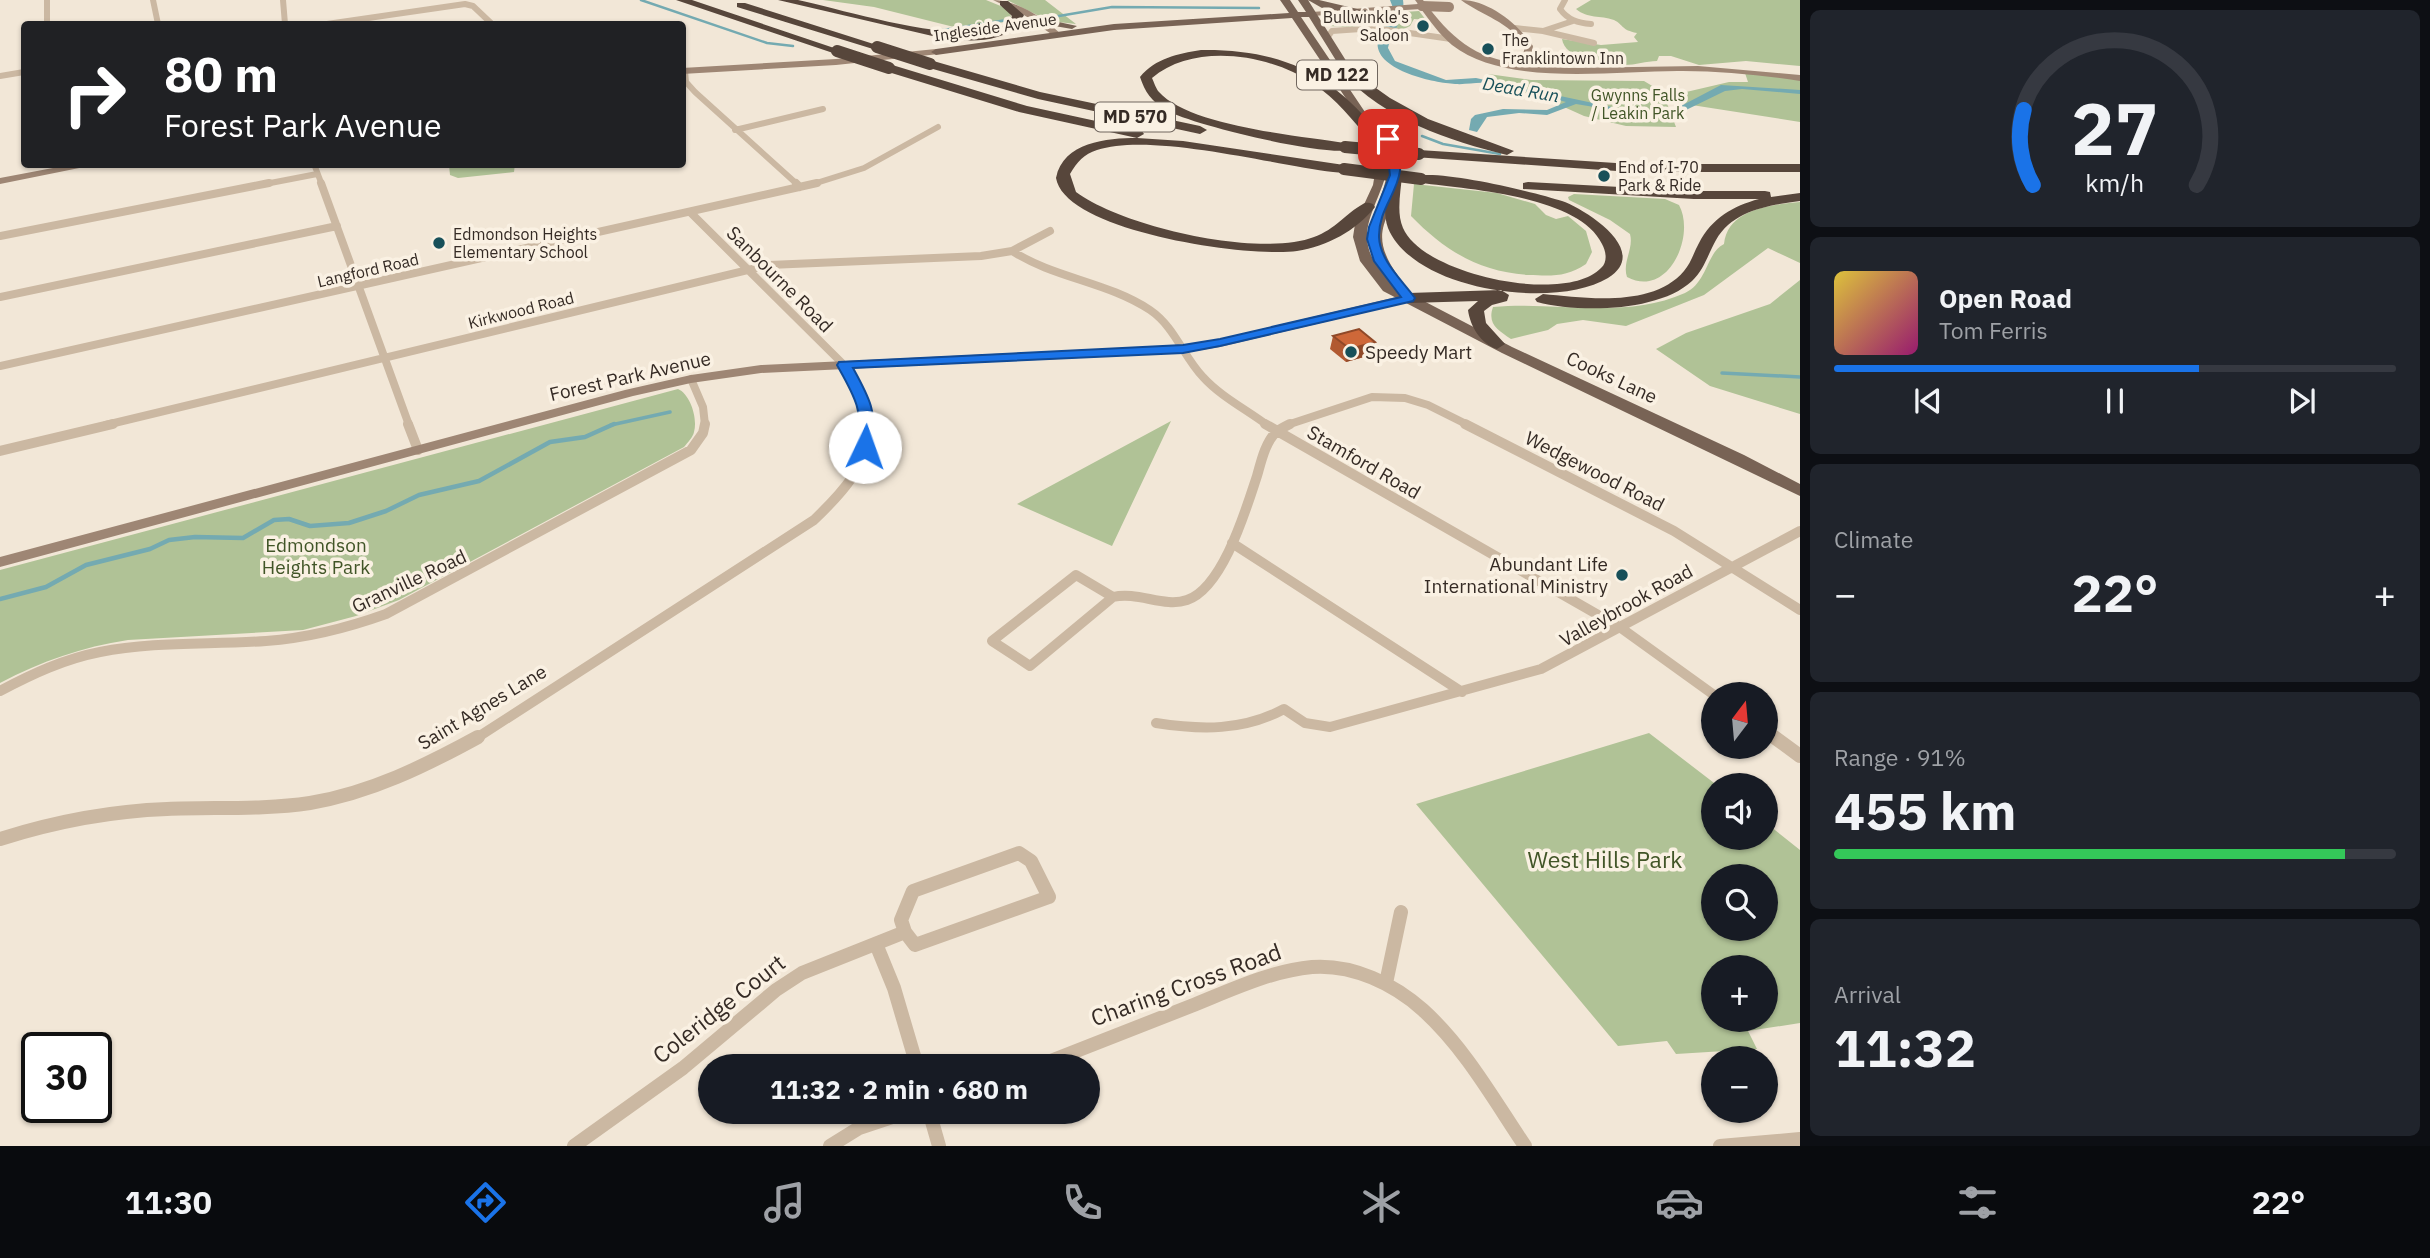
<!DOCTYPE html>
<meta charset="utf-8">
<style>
:root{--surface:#171b24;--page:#20242c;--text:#f1f3f6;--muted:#9ea1a6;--line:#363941;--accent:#1a73e8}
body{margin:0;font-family:"IBM Plex Sans",sans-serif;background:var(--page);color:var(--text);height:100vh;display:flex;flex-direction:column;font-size:26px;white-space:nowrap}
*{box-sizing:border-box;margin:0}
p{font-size:23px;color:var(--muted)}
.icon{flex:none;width:38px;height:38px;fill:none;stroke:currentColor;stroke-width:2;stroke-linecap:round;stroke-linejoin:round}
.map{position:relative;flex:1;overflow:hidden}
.panel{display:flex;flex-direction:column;gap:10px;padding:10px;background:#0d0f14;width:630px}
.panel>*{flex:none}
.hud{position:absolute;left:21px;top:21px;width:665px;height:147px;border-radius:7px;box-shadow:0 2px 5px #0004;background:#202124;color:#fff;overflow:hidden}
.needle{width:46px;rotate:16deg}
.fabs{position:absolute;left:1701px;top:682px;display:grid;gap:14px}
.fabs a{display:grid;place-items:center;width:77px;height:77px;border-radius:50%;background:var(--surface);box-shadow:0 2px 5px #0004;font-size:35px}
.speed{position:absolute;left:21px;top:1032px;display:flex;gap:14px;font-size:35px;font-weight:700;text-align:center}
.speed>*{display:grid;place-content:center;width:91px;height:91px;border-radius:50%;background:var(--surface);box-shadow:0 2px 5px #0004;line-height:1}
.speed .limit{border:4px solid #111;border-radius:10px;background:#fff;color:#111}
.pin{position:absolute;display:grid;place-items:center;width:60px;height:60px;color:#fff;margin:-30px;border-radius:14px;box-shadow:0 4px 10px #0006}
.me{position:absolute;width:77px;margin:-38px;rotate:3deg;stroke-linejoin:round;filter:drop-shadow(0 0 5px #0008)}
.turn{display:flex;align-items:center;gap:24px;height:147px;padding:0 28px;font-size:32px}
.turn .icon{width:91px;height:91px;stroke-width:2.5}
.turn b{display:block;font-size:49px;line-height:60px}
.big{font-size:52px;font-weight:700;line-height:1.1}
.panel .tile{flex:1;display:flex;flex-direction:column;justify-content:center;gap:10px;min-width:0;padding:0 24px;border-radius:10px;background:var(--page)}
.panel .dial{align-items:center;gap:0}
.dial svg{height:182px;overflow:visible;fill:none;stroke:var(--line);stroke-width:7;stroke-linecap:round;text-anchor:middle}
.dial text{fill:var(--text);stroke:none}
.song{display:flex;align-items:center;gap:21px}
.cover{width:84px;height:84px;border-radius:10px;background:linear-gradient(135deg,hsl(50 70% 55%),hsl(320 70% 35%))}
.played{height:7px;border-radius:4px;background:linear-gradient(90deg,var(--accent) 65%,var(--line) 65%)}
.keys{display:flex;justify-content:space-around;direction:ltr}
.heat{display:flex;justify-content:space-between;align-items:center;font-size:38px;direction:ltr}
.charge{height:10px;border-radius:5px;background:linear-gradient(90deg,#34c759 91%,var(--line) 0)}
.trip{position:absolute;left:698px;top:1054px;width:402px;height:70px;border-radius:35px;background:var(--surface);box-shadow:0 2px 5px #0004;font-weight:700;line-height:70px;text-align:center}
.menu{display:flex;height:112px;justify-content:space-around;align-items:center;background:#090b0e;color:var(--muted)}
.menu .icon{width:49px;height:49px}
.menu .selected{color:var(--accent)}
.menu b{font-size:32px;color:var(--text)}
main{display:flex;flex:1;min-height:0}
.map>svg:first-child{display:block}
.green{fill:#b0c296;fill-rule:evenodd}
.water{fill:#74aab1}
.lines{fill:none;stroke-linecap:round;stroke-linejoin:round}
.stream-far2{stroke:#74aab1;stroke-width:2.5}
.stream-far1{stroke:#74aab1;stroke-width:3.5}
.stream{stroke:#74aab1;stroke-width:4.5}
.street-far3{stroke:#cbb8a2;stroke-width:6}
.street-far2{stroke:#cbb8a2;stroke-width:8}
.street-far1{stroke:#cbb8a2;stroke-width:10}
.street{stroke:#cbb8a2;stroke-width:14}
.secondary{fill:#9e8674;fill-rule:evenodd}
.primary{fill:#786355;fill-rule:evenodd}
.highway{fill:#57463b;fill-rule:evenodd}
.secondary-bridge{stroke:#9e8674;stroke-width:10}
.highway-bridge{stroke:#57463b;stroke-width:12}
.wall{fill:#b15931}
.shaded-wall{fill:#904928}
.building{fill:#ce6839;stroke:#904928;stroke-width:2}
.route{fill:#1a73e8;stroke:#114b97;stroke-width:2}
.poi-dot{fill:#185059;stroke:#faf1e3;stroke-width:2.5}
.labels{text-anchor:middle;stroke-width:7;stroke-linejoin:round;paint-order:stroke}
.far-poi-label{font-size:16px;fill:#352b25;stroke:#faf1e3;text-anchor:start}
.far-street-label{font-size:16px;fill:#352b25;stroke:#faf1e3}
.far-park-label{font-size:16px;fill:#415527;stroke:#faf1e3}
.shield{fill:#faf1e3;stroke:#70665e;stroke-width:2}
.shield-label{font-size:18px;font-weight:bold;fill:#352b25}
.far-water-label{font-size:18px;font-style:italic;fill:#185059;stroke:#faf1e3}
.street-label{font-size:19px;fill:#352b25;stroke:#faf1e3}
.poi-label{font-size:19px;fill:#352b25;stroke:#faf1e3;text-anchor:start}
.park-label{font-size:19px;fill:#415527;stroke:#faf1e3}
.near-park-label{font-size:23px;fill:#415527;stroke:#faf1e3}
.near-street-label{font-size:23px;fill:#352b25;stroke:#faf1e3}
</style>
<main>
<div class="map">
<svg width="1800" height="1146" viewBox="0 0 1800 1146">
<rect width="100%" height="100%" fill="#f2e7d7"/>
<path class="green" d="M823 0H986L1008 9 1013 21 958 28 874 7Z
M1007 0H1045L1076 24 1049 21Z
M1591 0H1800V66L1746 61 1699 65 1671 56H1659L1657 61C1646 61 1636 65 1624 65 1606 66 1565 60 1562 39L1601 45 1638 42 1634 37 1637 33C1621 30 1624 25 1614 20 1600 15 1588 19 1576 9Z
M1419 11 1426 20 1414 19 1410 26 1402 30 1330 26 1343 16Z
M1745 73 1800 79V122L1666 101 1676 127 1626 126 1584 116 1542 97 1489 84 1488 74 1531 80 1644 81 1669 96 1729 82H1748Z
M515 164 514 172 458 178 450 175 449 165Z
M1414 184 1497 193 1535 204 1546 215 1556 219 1568 216 1586 231 1592 252 1586 264C1567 277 1552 276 1529 275 1480 272 1445 251 1411 216Z
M1574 194 1665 199 1679 205C1696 236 1668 299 1627 277 1622 262 1634 249 1630 234L1610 220 1569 200 1568 197Z
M1800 202V263L1768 248 1704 295 1626 326 1583 320 1557 324 1548 330 1511 339C1498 330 1487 324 1493 307 1557 301 1625 320 1685 293 1708 282 1706 253 1724 244 1728 209 1770 205 1800 202Z
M1800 280V414L1710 386 1656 349 1686 333 1770 304Z
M678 389C690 394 698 418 694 432 693 437 688 442 684 447L399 600 356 616 303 630 128 640C82 647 42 661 0 683V570Z
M1171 421 1112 546 1017 504Z
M1649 733 1718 786H1713V838H1766V823L1800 850V1023L1748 1031 1757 1049 1676 1054 1667 1041 1618 1046 1416 804ZM1713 877H1766V929H1713ZM1713 968H1766V1020H1713Z"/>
<path class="water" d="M1390 0H1403C1406 20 1392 29 1388 48L1395 61 1446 80 1476 78 1635 112 1679 107 1721 85 1800 90V94L1742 89 1725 91 1686 110 1668 114 1642 115 1576 104 1547 115 1519 113 1487 117 1477 132 1469 130 1471 119 1475 115 1503 109 1547 110 1566 102C1542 96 1517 88 1493 84 1479 81 1468 85 1455 84 1432 83 1359 67 1382 31L1372 25 1383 19 1382 15H1388L1389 21 1395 13Z"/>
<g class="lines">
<path class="stream-far2" d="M641 0 767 43 793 46
M1053 17 1112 7 1259 8
M937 31 1007 20
M1422 136 1443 144 1500 154"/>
<path class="stream-far1" d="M1722 373 1800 377
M611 425 670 412"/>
<path class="stream" d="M0 599 46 587 86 565 150 549 169 540 195 537 243 538 274 520 289 519 310 526 349 523 386 511 419 495 479 481 550 442 585 437 614 424"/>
<path class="street-far3" d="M47 0V24
M153 0 158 24
M283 0 285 24
M1565 0 1560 9C1568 20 1578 23 1591 24
M327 24 465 4 473 6 492 24
M1515 28 1543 31 1594 43
M1543 31 1573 21
M1327 38 1332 31 1375 28 1451 39
M685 71 686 82 695 92 798 185
M0 76 24 72
M735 130 823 109
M314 164 322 185
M260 185 317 174
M810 185 864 168 938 127"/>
<path class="street-far2" d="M321 183 409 425
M796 183 800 187
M690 212 844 365 857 388 867 425
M0 236 269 183
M1012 251C1054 278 1108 282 1150 310 1175 327 1183 356 1203 377 1220 396 1247 410 1267 425
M0 297 337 226
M0 366 817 183
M691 379 703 407 705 425
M106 425 769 265 981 256 1012 251 1050 231
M1287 425 1372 397 1405 398 1428 405 1468 425"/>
<path class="street-far1" d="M408 424 418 450
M1265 424 1621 628 1714 695
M1465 424 1674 531 1800 610
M0 451 113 424
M1232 543 1462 692
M1076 575 1113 597 1030 666 992 641Z
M1113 597C1138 591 1164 608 1187 600 1223 588 1246 509 1257 476 1261 462 1265 443 1276 432 1280 429 1286 426 1290 424
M0 691C32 674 64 659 100 652 154 641 210 645 266 641 307 638 347 628 386 614L691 450 703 433 705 424
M1156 723C1201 730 1243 731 1284 709L1305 723 1330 727 1541 669 1800 531
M1766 731 1776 739
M475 739 814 520C840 495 872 463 867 424"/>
<path class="street" d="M1774 737 1800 756
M0 839C54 822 110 811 167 809 215 807 263 810 310 803 370 793 425 766 478 737
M1019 853 1031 861 1049 897 915 945 905 932 901 920 913 891Z
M876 944 894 988 917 1066
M1386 983 1401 912
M1038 1066C1089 1046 1140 1026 1191 1006 1231 990 1270 971 1312 967 1353 964 1394 984 1423 1010 1465 1048 1494 1100 1525 1146
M929 1111 939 1146
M574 1146 683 1068 776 990 802 973 905 932
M830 1146 859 1128 910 1111
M1720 1146 1800 1139"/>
<path class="secondary" d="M993 0C1017 0 1044 18 1061 34L1054 36 1024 15Z
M1415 0H1423C1451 38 1473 58 1521 64L1525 46C1508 21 1483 16 1461 0 1489 0 1518 24 1533 46L1530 66 1569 68 1698 66 1800 75V81C1761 75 1722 71 1683 71 1617 70 1507 88 1452 45 1440 35 1430 21 1421 9L1312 16 1308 14 1312 12 1418 4Z
M936 49 939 50V54L836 65 682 74V68L836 59Z
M74 164H99L0 184V178Z
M1409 294 1413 295V301L1220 347 1183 353 761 373 691 383 633 396 0 567V557L625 390 691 375 761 365 1183 345 1220 339Z"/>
<path class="primary" d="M1280 0H1290L1298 12H1306L1298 0H1319L1366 11 1361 14 1322 8 1308 0 1360 83 1355 86 1350 83 1309 17H1301L1369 118 1387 154 1383 140 1389 137 1395 140C1398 153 1401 165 1399 178 1391 223 1366 230 1398 276L1388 279 1393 285 1512 347 1744 455 1800 484V496L1502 353 1383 291 1360 261 1353 237 1355 224 1373 185 1377 161 1374 149 1359 118 1292 18 1114 30 936 55 931 52 936 49 1114 24 1289 13ZM1388 165C1385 207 1354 230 1381 271 1349 232 1381 206 1388 165Z
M1040 18 1077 26 1072 29 1037 23V19Z"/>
<path class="highway" d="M676 0H692L843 51 833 53Z
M778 0H798C850 11 962 48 1008 24L1012 16 1000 5V1H1008L1024 15C1010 45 969 42 941 38Z
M737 3H745L883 47 873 49 737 7Z
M1201 50C1281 49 1333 73 1382 138L1375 142 1370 141C1353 120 1336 99 1314 84 1271 54 1194 42 1152 78 1154 82 1156 89 1159 92 1189 126 1300 136 1345 143L1350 144V150C1322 156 1192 125 1166 110 1151 101 1145 92 1140 77 1156 58 1177 54 1201 50Z
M930 60 1040 92 1200 126 1207 130 1200 134 1038 99 926 67 924 64Z
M889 64 1027 106 1142 131 1144 134 1137 138 1183 141 1344 165 1351 169 1344 173 1333 172C1274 165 1151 132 1097 150 1084 154 1077 162 1070 174L1076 192C1123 227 1259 258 1314 237 1336 229 1345 214 1363 204 1367 202 1369 203 1373 204L1375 207C1356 231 1327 246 1297 251 1250 258 1065 232 1056 178 1063 142 1107 138 1137 138L1019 112 885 71V65Z
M1349 69 1390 98 1428 119 1514 151 1507 155C1450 141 1383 119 1343 73Z
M1419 150 1631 164H1800V172H1631L1414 157V151Z
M1395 171 1402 175C1401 191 1396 212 1403 228 1423 275 1566 305 1601 268 1608 262 1606 251 1602 244 1579 196 1468 189 1421 183L1416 182V176C1443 170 1534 192 1562 201 1585 209 1652 251 1608 278 1555 310 1414 291 1388 228 1382 212 1387 191 1388 175Z
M1528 182 1694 191H1765L1770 192 1771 197 1800 193V201C1769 205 1733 210 1716 240 1708 254 1704 270 1692 281 1659 312 1579 313 1537 302L1535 299 1543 294C1585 298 1653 308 1684 271 1691 263 1694 252 1699 243 1712 218 1733 206 1759 199H1694L1523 189V183Z
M1501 290 1509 295 1507 301 1492 305 1484 311 1486 323 1505 344 1497 349C1481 344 1470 326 1468 310L1478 301 1409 303 1401 298 1409 293Z"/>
<path class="secondary-bridge" d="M1422 6 1449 7"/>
<path class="highway-bridge" d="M877 47 930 64
M837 51 889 68
M1345 147 1419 154
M1344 169 1421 179"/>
</g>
<path class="wall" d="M1333 336 1371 355 1346 362 1330 349Z"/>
<path class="shaded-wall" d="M1375 342 1371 355 1346 362 1350 349Z"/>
<path class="building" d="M1359 329 1375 342 1350 349 1333 336Z"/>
<path class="route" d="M1385 136H1392C1417 181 1378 199 1379 237 1380 261 1402 280 1415 298L1413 301 1220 346 1183 353 853 368C870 399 877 411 872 447L865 451 858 447C863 409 855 397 837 365L839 362 1183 345 1220 339 1401 297 1374 261 1367 239 1369 227 1390 175Z"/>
<g class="poi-dot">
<circle cx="1423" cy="26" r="7"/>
<circle cx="1488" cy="49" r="7"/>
<circle cx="1604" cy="176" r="7"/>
<circle cx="439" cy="243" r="7"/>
<circle cx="1351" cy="352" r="7"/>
<circle cx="1622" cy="575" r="7"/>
</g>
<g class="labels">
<g class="far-poi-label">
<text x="1409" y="23" text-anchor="end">Bullwinkle's<tspan x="1409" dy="18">Saloon</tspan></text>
<text x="1502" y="46">The<tspan x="1502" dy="18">Franklintown Inn</tspan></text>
<text x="1618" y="173">End of I-70<tspan x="1618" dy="18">Park &amp; Ride</tspan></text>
<text x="453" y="240">Edmondson Heights<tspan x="453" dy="18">Elementary School</tspan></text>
</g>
<g class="far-street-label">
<text transform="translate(995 27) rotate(-8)" y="6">Ingleside Avenue</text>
<text transform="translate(368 270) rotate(-13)" y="6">Langford Road</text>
<text transform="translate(521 310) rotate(-14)" y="6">Kirkwood Road</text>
</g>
<g class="far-park-label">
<text x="1638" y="101">Gwynns Falls<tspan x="1638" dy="18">/ Leakin Park</tspan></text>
</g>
<g class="shield">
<rect x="1297" y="60.5" width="80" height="29" rx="5"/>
<rect x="1095" y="102.5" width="80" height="29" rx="5"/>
</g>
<g class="shield-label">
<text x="1337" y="81">MD 122</text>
<text x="1135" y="123">MD 570</text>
</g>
<g class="far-water-label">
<text transform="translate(1521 90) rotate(10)" y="6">Dead Run</text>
</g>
<g class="street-label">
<text transform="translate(780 279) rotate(45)" y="7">Sanbourne Road</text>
<text transform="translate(630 376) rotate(-13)" y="7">Forest Park Avenue</text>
<text transform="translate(1612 377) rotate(25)" y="7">Cooks Lane</text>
<text transform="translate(1364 462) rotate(30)" y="7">Stamford Road</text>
<text transform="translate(1595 471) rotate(27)" y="7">Wedgewood Road</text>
<text transform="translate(409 581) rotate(-25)" y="7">Granville Road</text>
<text transform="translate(1626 605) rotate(-29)" y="7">Valleybrook Road</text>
<text transform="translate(482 707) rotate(-31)" y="7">Saint Agnes Lane</text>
</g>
<g class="poi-label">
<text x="1365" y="359">Speedy Mart</text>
<text x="1608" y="571" text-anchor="end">Abundant Life<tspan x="1608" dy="22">International Ministry</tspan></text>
</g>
<g class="park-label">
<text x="316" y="552">Edmondson<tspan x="316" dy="22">Heights Park</tspan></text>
</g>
<g class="near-park-label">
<text x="1605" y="868">West Hills Park</text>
</g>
<g class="near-street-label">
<text transform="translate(1186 985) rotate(-20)" y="8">Charing Cross Road</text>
<text transform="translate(719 1009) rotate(-38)" y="8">Coleridge Court</text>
</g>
</g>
</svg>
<div class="fabs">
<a><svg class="needle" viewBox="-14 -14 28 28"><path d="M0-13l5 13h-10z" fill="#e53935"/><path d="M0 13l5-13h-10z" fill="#9ea1a6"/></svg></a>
<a><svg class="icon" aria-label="sound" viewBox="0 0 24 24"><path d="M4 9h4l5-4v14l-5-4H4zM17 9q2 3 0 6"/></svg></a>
<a><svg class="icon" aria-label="search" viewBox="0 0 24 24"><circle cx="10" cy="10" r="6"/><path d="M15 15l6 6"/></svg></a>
<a>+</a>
<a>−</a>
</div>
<div class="speed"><div class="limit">30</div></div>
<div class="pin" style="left:1388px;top:139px;background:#d93025"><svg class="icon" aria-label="arrive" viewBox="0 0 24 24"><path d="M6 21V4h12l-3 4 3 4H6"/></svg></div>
<svg class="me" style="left:865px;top:447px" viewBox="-20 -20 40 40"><circle r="19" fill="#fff"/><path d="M0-13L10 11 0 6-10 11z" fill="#1a73e8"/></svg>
<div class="trip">11:32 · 2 min · 680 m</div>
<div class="hud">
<div class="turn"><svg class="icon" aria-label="right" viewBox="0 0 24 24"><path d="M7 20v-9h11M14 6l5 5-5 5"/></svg><div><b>80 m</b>Forest Park Avenue</div></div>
</div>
</div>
<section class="panel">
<div class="tile dial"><svg viewBox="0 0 100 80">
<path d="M14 69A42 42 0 1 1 86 69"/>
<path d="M14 69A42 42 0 0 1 10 36" stroke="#1a73e8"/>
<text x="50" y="56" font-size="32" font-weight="700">27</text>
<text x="50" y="72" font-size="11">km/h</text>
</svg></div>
<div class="tile">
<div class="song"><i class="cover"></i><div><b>Open Road</b><p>Tom Ferris</p></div></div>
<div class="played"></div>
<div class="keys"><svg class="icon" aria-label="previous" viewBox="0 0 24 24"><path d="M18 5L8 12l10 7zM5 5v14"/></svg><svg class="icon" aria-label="pause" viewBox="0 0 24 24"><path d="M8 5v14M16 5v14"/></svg><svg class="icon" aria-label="next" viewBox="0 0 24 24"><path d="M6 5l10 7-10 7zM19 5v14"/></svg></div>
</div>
<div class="tile"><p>Climate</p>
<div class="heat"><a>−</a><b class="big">22°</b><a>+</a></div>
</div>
<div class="tile"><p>Range · 91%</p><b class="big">455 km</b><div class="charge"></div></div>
<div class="tile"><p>Arrival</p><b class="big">11:32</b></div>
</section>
</main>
<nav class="menu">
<b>11:30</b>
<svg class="icon selected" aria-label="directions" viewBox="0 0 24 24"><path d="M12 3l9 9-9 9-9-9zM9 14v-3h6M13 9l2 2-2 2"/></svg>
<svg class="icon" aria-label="music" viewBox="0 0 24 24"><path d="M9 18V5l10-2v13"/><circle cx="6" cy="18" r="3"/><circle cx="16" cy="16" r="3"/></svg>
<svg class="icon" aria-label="phone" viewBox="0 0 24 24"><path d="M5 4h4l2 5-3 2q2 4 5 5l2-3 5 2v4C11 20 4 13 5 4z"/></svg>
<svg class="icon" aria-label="climate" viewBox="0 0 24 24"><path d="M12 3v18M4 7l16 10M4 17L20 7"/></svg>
<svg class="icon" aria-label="car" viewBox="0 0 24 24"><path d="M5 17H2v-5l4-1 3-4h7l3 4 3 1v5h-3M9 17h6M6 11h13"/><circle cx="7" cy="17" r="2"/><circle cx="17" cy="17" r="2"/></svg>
<svg class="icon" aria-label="filters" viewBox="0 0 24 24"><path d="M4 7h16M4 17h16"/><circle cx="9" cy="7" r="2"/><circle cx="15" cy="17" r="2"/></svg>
<b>22°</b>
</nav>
